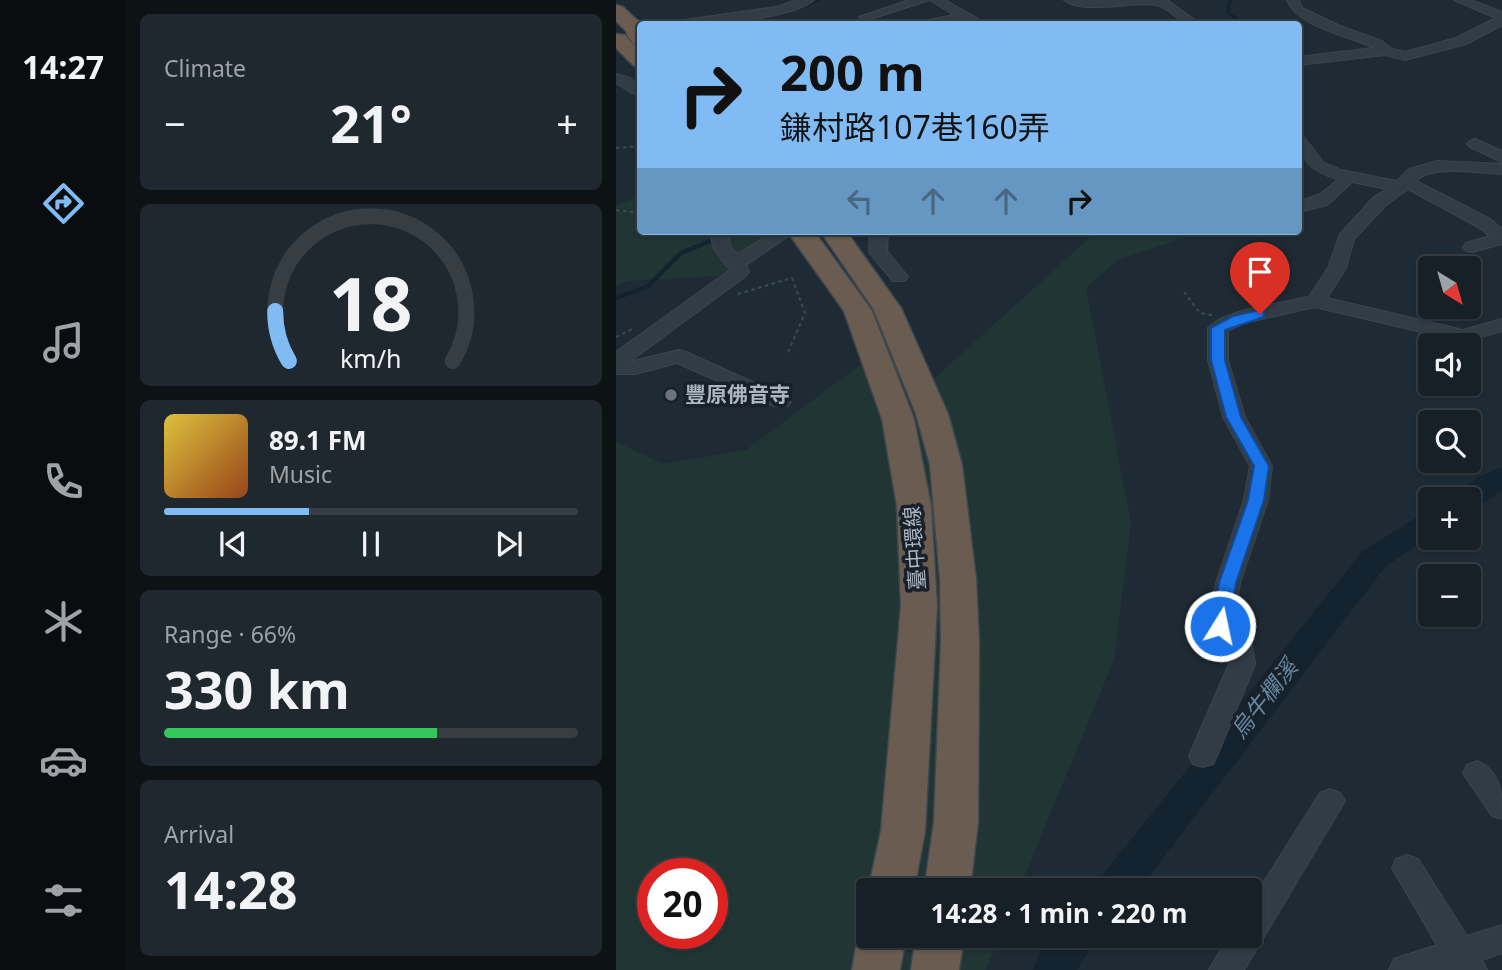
<!DOCTYPE html>
<meta charset="utf-8">
<style>
:root{--surface:#172027;--page:#20282f;--text:#f1f3f6;--muted:#9ea3a7;--line:#363e44;--accent:#80bcf3}
body{margin:0;font-family:"Noto Sans","Noto Sans TC",sans-serif;background:var(--page);color:var(--text);height:100vh;display:flex;flex-direction:column;font-size:26px;white-space:nowrap}
*{box-sizing:border-box;margin:0}
p{font-size:23px;color:var(--muted)}
.icon{flex:none;width:38px;height:38px;fill:none;stroke:currentColor;stroke-width:2;stroke-linecap:round;stroke-linejoin:round}
.map{position:relative;flex:1;overflow:hidden}
.drawer{display:flex;flex-direction:column;gap:14px;padding:14px;background:#0d1215;width:490px}
.drawer>*{flex:none}
.guide{position:absolute;left:21px;top:21px;width:665px;height:214px;border-radius:7px;box-shadow:0 2px 5px #0004,0 0 0 2px var(--line);background:#80bcf3;color:#111;overflow:hidden}
.needle{width:46px;rotate:143deg}
.fabs{position:absolute;left:802px;top:256px;display:grid;gap:14px}
.fabs a{display:grid;place-items:center;width:63px;height:63px;border-radius:7px;background:var(--surface);box-shadow:0 2px 5px #0004,0 0 0 2px var(--line);font-size:35px}
.speed{position:absolute;left:21px;top:858px;display:flex;gap:14px;font-size:35px;font-weight:700;text-align:center}
.speed>*{display:grid;place-content:center;width:91px;height:91px;border-radius:50%;background:var(--surface);box-shadow:0 2px 5px #0004,0 0 0 2px var(--line);line-height:1}
.speed .limit{border:10px solid #d22;background:#fff;color:#111}
.pin{position:absolute;display:grid;place-items:center;width:60px;height:60px;color:#fff;margin:-72px -30px;border-radius:50% 50% 50% 0;rotate:-45deg;box-shadow:0 0 7px #0007}
.pin .icon{rotate:45deg}
.me{position:absolute;width:77px;margin:-38px;rotate:10deg;stroke-linejoin:round;filter:drop-shadow(0 0 5px #0008)}
.turn{display:flex;align-items:center;gap:24px;height:147px;padding:0 28px;font-size:32px}
.turn .icon{width:91px;height:91px;stroke-width:2.5}
.turn b{display:block;font-size:49px;line-height:60px}
.lanes{display:flex;align-items:center;height:66px;padding:0 28px;background:#0003;justify-content:center;gap:35px;direction:ltr}
.lanes .off{opacity:.35}
.big{font-size:52px;font-weight:700;line-height:1.1}
.drawer .tile{flex:1;display:flex;flex-direction:column;justify-content:center;gap:10px;min-width:0;padding:0 24px;border-radius:10px;background:var(--page)}
.drawer .dial{align-items:center;gap:0}
.dial svg{height:182px;overflow:visible;fill:none;stroke:var(--line);stroke-width:7;stroke-linecap:round;text-anchor:middle}
.dial text{fill:var(--text);stroke:none}
.song{display:flex;align-items:center;gap:21px}
.cover{width:84px;height:84px;border-radius:10px;background:linear-gradient(135deg,hsl(50 70% 55%),hsl(20 70% 35%))}
.played{height:7px;border-radius:4px;background:linear-gradient(90deg,var(--accent) 35%,var(--line) 35%)}
.keys{display:flex;justify-content:space-around;direction:ltr}
.heat{display:flex;justify-content:space-between;align-items:center;font-size:38px;direction:ltr}
.charge{height:10px;border-radius:5px;background:linear-gradient(90deg,#34c759 66%,var(--line) 0)}
.trip{position:absolute;left:240px;top:878px;width:406px;height:70px;border-radius:7px;background:var(--surface);box-shadow:0 2px 5px #0004,0 0 0 2px var(--line);font-weight:700;line-height:70px;text-align:center}
main{display:flex;flex:1;min-height:0}
.menu{display:flex;flex-direction:column;width:126px;justify-content:space-around;align-items:center;background:#090d10;color:var(--muted)}
.menu .icon{width:49px;height:49px}
.menu .current{color:var(--accent)}
.menu b{font-size:32px;color:var(--text)}
.map>svg:first-child{display:block}
.green{fill:#213535;fill-rule:evenodd}
.lines{fill:none;stroke-linecap:round;stroke-linejoin:round}
.stream-far1{stroke:#142330;stroke-width:3.5}
.stream{stroke:#142330;stroke-width:4.5}
.river{fill:#142330;fill-rule:evenodd}
.minor-casing{stroke:#3c454e;stroke-width:2}
.highway-casing{stroke:#3d474f;stroke-width:3}
.path{stroke:#394e4c;stroke-width:2;stroke-dasharray:3.5 3.5;stroke-linecap:butt}
.minor{fill:#323c45;fill-rule:evenodd}
.highway{fill:#6a5c50;fill-rule:evenodd}
.highway-bridge-casing{stroke:#3d474f;stroke-width:23;stroke-linecap:butt}
.highway-bridge{stroke:#6a5c50;stroke-width:21}
.route{fill:#1a73e8;stroke:#114b97;stroke-width:2}
.worship-dot{fill:#6b7280;stroke:#182129;stroke-width:2.5}
.labels{text-anchor:middle;stroke-width:7;stroke-linejoin:round;paint-order:stroke}
.poi-label{font-size:21px;font-weight:bold;fill:#acb7c2;stroke:#182129;text-anchor:start}
.street-label{font-size:21px;fill:#acb7c2;stroke:#182129}
.water-label{font-size:23px;font-style:italic;fill:#6687a0;stroke:#182129}
</style>
<main>
<nav class="menu">
<b>14:27</b>
<svg class="icon current" aria-label="directions" viewBox="0 0 24 24"><path d="M12 3l9 9-9 9-9-9zM9 14v-3h6M13 9l2 2-2 2"/></svg>
<svg class="icon" aria-label="music" viewBox="0 0 24 24"><path d="M9 18V5l10-2v13"/><circle cx="6" cy="18" r="3"/><circle cx="16" cy="16" r="3"/></svg>
<svg class="icon" aria-label="phone" viewBox="0 0 24 24"><path d="M5 4h4l2 5-3 2q2 4 5 5l2-3 5 2v4C11 20 4 13 5 4z"/></svg>
<svg class="icon" aria-label="climate" viewBox="0 0 24 24"><path d="M12 3v18M4 7l16 10M4 17L20 7"/></svg>
<svg class="icon" aria-label="car" viewBox="0 0 24 24"><path d="M5 17H2v-5l4-1 3-4h7l3 4 3 1v5h-3M9 17h6M6 11h13"/><circle cx="7" cy="17" r="2"/><circle cx="17" cy="17" r="2"/></svg>
<svg class="icon" aria-label="filters" viewBox="0 0 24 24"><path d="M4 7h16M4 17h16"/><circle cx="9" cy="7" r="2"/><circle cx="15" cy="17" r="2"/></svg>
</nav>
<section class="drawer">
<div class="tile"><p>Climate</p>
<div class="heat"><a>−</a><b class="big">21°</b><a>+</a></div>
</div>
<div class="tile dial"><svg viewBox="0 0 100 80">
<path d="M14 69A42 42 0 1 1 86 69"/>
<path d="M14 69A42 42 0 0 1 8 47" stroke="#80bcf3"/>
<text x="50" y="56" font-size="32" font-weight="700">18</text>
<text x="50" y="72" font-size="11">km/h</text>
</svg></div>
<div class="tile">
<div class="song"><i class="cover"></i><div><b>89.1 FM</b><p>Music</p></div></div>
<div class="played"></div>
<div class="keys"><svg class="icon" aria-label="previous" viewBox="0 0 24 24"><path d="M18 5L8 12l10 7zM5 5v14"/></svg><svg class="icon" aria-label="pause" viewBox="0 0 24 24"><path d="M8 5v14M16 5v14"/></svg><svg class="icon" aria-label="next" viewBox="0 0 24 24"><path d="M6 5l10 7-10 7zM19 5v14"/></svg></div>
</div>
<div class="tile"><p>Range · 66%</p><b class="big">330 km</b><div class="charge"></div></div>
<div class="tile"><p>Arrival</p><b class="big">14:28</b></div>
</section>
<div class="map">
<svg width="886" height="970" viewBox="0 0 886 970">
<rect width="100%" height="100%" fill="#1f2b34"/>
<path class="green" d="M24 196V231H173L103 276 12 281 0 286V205Z
M481 231H591L503 259 470 288 515 523 498 660 402 891H252V936H384L370 970H0V442L47 464 130 450 255 357 311 385ZM37 873H96V933H37Z"/>
<g class="lines">
<path class="stream-far1" d="M614 0 612 13 629 24
M183 7 203 0
M101 24 126 20"/>
<path class="stream" d="M0 298 31 287 65 253 119 231"/>
<path class="river" d="M886 468V490L863 506 852 509V499H837C846 485 870 472 886 468Z
M814 513V537L769 567 522 891H478L484 878 747 551 803 516Z
M435 936H482L461 970H417L425 948Z"/>
<g class="minor-casing">
<path id="minor" d="M180 0H198C177 18 90 27 61 24L68 20 161 7Z
M293 0H313L249 21 243 17Z
M314 0H329L371 24H355L348 20 329 24H307L308 21 338 15Z
M448 0H551L584 24C561 26 558 9 540 5 515 1 466 15 448 0Z
M671 0H683L686 8 724 26 766 41 774 48 789 52 840 38 880 18 838 0H855L886 12V25L850 44 789 60 769 55 682 65V57L758 48C733 35 682 28 671 0Z
M0 74 14 78 24 87V98L0 83Z
M682 134 687 136 708 163 725 170 781 181 793 169 821 161 886 164V174C864 173 815 164 800 181L874 219 886 229V244L856 252 850 251 847 247 850 243 874 236 862 227 792 189 770 205 738 239 730 268 711 298 847 330 886 319V331L848 342 699 307 628 323 612 331V360L629 417 656 466 652 500 624 583 617 624 636 646 639 664 601 756 597 764 587 767 577 764 573 756 613 664 610 649 591 626 600 583 628 500 634 466 607 417 592 360V328C607 310 670 302 693 297L712 268 724 234 758 197 771 189 736 182 711 205 682 212V202L705 194 722 179C697 173 682 160 682 134Z
M859 139 886 151V162L854 147 851 144 854 141Z
M93 231H111L115 248 122 254 159 231H171L174 235 130 265 133 272 130 276 13 362 63 350 70 352 172 398 175 402 172 406H158L61 363 19 374H0V352L114 270 98 249Z
M254 231H272L271 251 292 277 289 281H277L256 256 253 252Z
M861 761C886 771 886 795 886 819L876 816 847 773 851 765Z
M714 789 724 793 729 801 628 970H593L613 936H634V904L704 793Z
M791 855 802 859 851 936 886 925V953L866 960 871 970H773L778 959 821 945 776 868 780 859Z"/>
</g>
<g class="highway-casing">
<path id="highway" d="M0 5 7 7 25 24 24 35 13 34 0 21Z
M0 34 9 35 24 50V67L17 65 0 48Z
M171 231H198L256 311 298 419 315 506 321 606 309 831 298 891H252L265 831 285 606 281 506 266 419 228 311Z
M204 231H230L285 308 332 414 346 465 360 579 363 643 362 822 354 891H308L318 822 325 643 324 579 314 465 300 414 257 308Z
M252 920V936H290L284 970H236L242 936Z
M300 936H348L343 970H295Z"/>
</g>
<path class="path" d="M0 148 24 146
M0 210 24 213
M568 292 584 313 596 315
M122 294 176 278 189 313 171 355
M0 337 16 329"/>
<use href="#minor" class="minor"/>
<use href="#highway" class="highway"/>
<g class="highway-bridge-casing">
<path id="highway-bridge" d="M20 30 24 35"/>
</g>
<use href="#highway-bridge" class="highway-bridge"/>
</g>
<path class="route" d="M644 310 648 311V317L609 330V360L625 417 653 466 648 500 620 583 613 626 610 631H598L595 626 603 583 632 500 638 466 610 417 595 360V328L617 316Z"/>
<circle class="worship-dot" cx="55" cy="395" r="7"/>
<g class="labels">
<g class="poi-label">
<text x="69" y="402">豐原佛音寺</text>
</g>
<g class="street-label">
<text transform="translate(299 548) rotate(-94)" y="7">臺中環線</text>
</g>
<g class="water-label">
<text transform="translate(648 699) rotate(-52)" y="8">烏牛欄溪</text>
</g>
</g>
</svg>
<div class="fabs">
<a><svg class="needle" viewBox="-14 -14 28 28"><path d="M0-13l5 13h-10z" fill="#e53935"/><path d="M0 13l5-13h-10z" fill="#9ea3a7"/></svg></a>
<a><svg class="icon" aria-label="sound" viewBox="0 0 24 24"><path d="M4 9h4l5-4v14l-5-4H4zM17 9q2 3 0 6"/></svg></a>
<a><svg class="icon" aria-label="search" viewBox="0 0 24 24"><circle cx="10" cy="10" r="6"/><path d="M15 15l6 6"/></svg></a>
<a>+</a>
<a>−</a>
</div>
<div class="speed"><div class="limit">20</div></div>
<div class="pin" style="left:644px;top:314px;background:#d93025"><svg class="icon" aria-label="arrive" viewBox="0 0 24 24"><path d="M6 21V4h12l-3 4 3 4H6"/></svg></div>
<svg class="me" style="left:604px;top:626px" viewBox="-20 -20 40 40"><circle r="17" fill="#1a73e8" stroke="#fff" stroke-width="3"/><path d="M0-11L8 9 0 5-8 9z" fill="#fff"/></svg>
<div class="trip">14:28 · 1 min · 220 m</div>
<div class="guide">
<div class="turn"><svg class="icon" aria-label="right" viewBox="0 0 24 24"><path d="M7 20v-9h11M14 6l5 5-5 5"/></svg><div><b>200 m</b>鎌村路107巷160弄</div></div>
<div class="lanes"><svg class="icon off" aria-label="left" viewBox="0 0 24 24"><path d="M17 20v-9H6M10 6l-5 5 5 5"/></svg><svg class="icon off" aria-label="ahead" viewBox="0 0 24 24"><path d="M12 20V5M6 11l6-6 6 6"/></svg><svg class="icon off" aria-label="ahead" viewBox="0 0 24 24"><path d="M12 20V5M6 11l6-6 6 6"/></svg><svg class="icon" aria-label="right" viewBox="0 0 24 24"><path d="M7 20v-9h11M14 6l5 5-5 5"/></svg></div>
</div>
</div>
</main>
